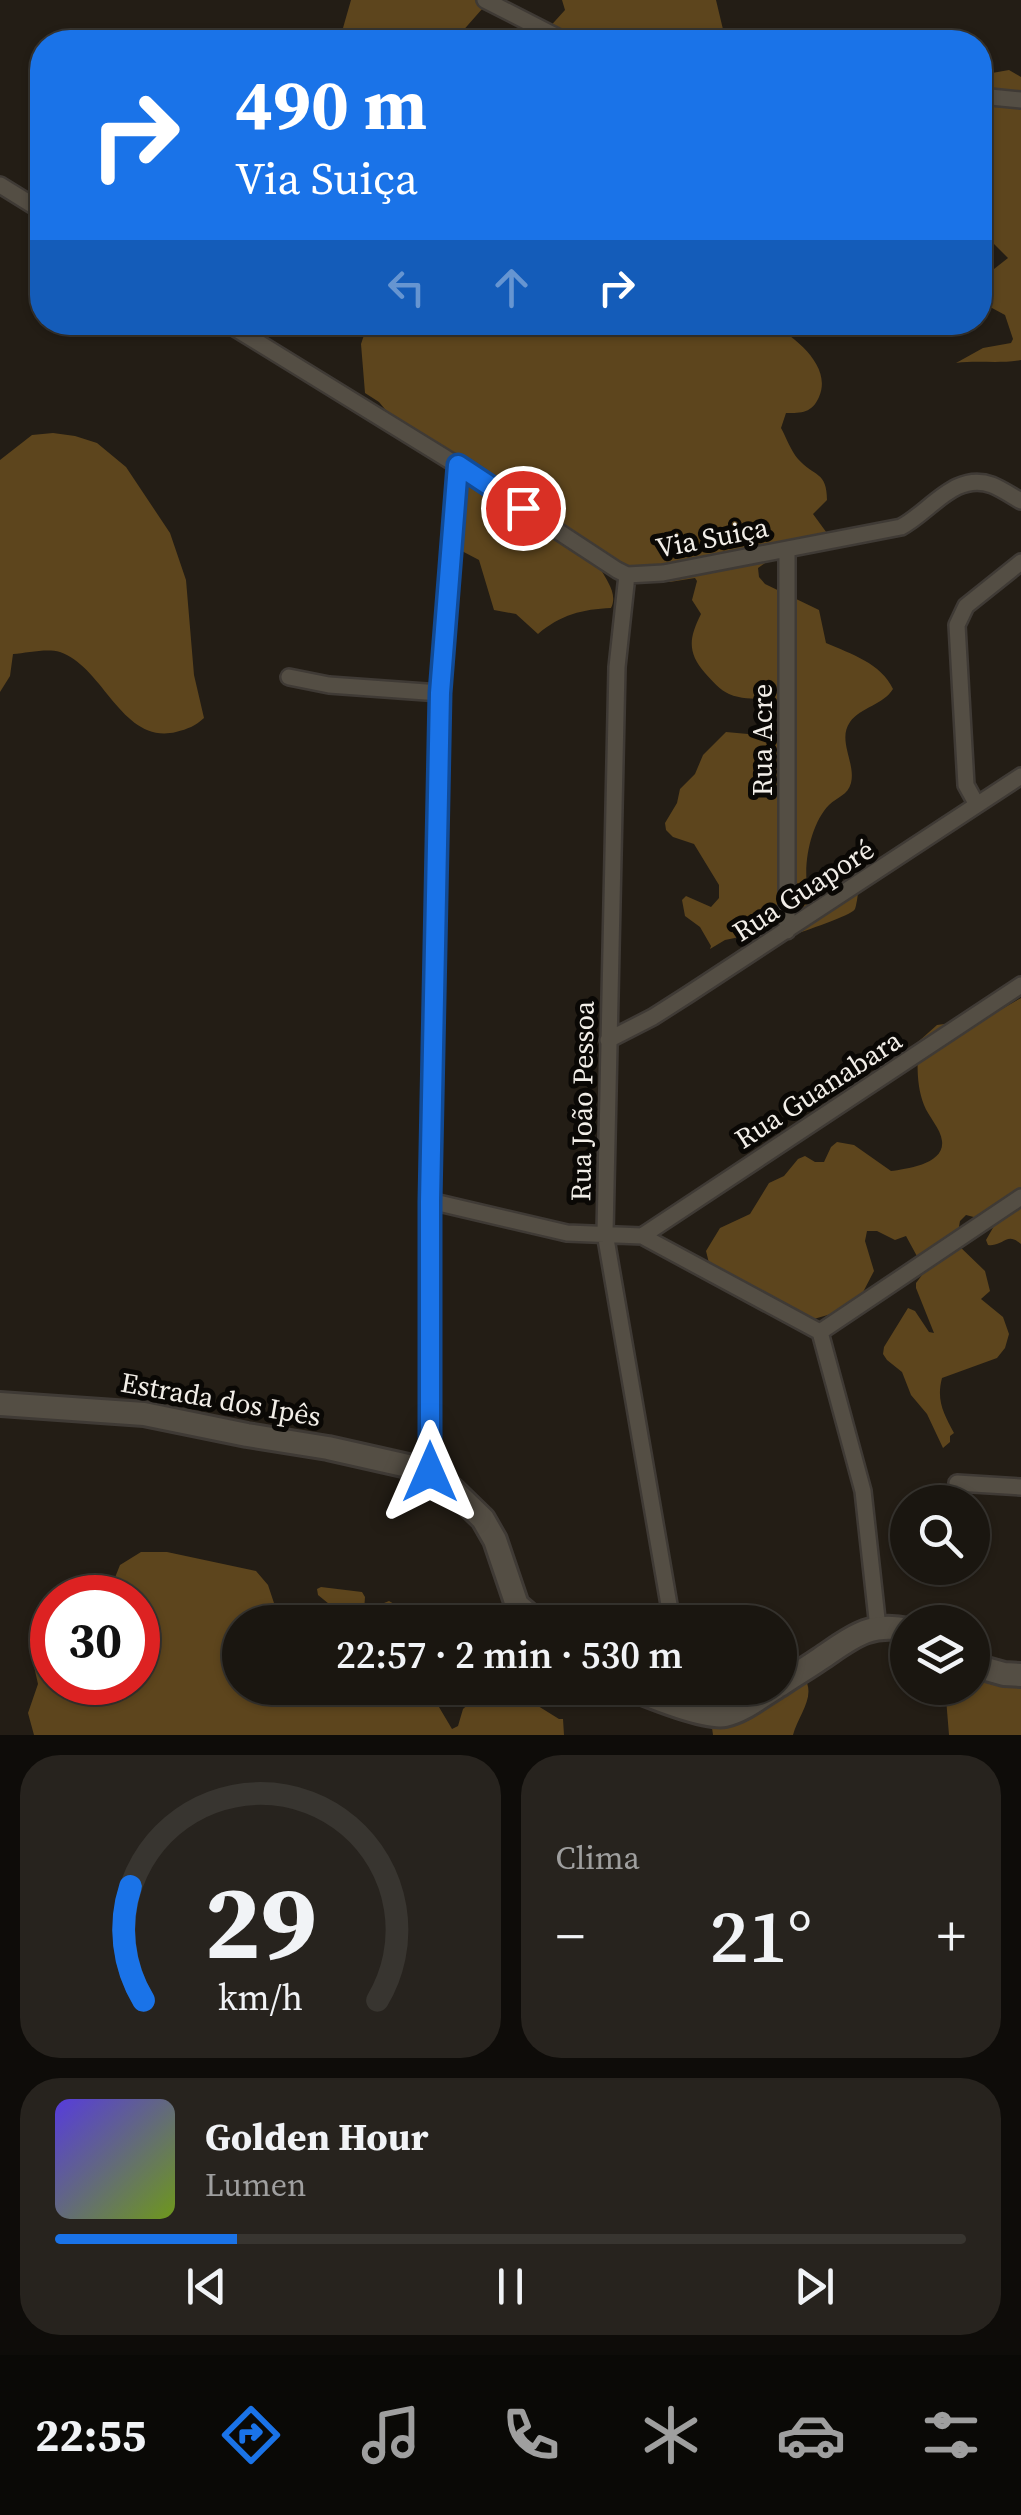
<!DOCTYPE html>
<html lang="pt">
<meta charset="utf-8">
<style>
:root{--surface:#1a1610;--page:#27231e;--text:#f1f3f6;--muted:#9f9f9f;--line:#383530;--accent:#1a73e8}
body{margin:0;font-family:"Source Serif 4",serif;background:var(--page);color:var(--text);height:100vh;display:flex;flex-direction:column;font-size:38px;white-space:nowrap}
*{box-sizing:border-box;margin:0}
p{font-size:32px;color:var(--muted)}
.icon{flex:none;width:55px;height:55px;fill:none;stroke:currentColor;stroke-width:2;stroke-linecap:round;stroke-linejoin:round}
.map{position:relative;height:1735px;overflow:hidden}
.details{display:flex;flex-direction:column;gap:20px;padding:20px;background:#0e0c09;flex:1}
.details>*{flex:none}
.guide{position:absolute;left:30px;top:30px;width:962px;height:305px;border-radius:40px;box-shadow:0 2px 8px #0004,0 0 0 2px var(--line);background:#1a73e8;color:#fff;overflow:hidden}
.buttons{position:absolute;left:890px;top:1485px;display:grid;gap:20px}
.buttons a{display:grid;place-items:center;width:100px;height:100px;border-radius:50%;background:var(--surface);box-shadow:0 2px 8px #0004,0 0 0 2px var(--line);font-size:50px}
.speed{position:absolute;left:30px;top:1575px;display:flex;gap:20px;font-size:50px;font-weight:700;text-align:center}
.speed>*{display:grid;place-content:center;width:130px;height:130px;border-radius:50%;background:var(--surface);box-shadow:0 2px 8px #0004,0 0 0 2px var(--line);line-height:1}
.speed .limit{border:15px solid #d22;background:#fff;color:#111}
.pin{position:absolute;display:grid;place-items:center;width:85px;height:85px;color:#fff;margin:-42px;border:5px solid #fff;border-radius:50%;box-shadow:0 2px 10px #0007}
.me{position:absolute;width:110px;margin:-55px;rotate:0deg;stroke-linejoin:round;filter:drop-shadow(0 0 8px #0008)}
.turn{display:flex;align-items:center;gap:35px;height:210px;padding:0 40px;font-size:45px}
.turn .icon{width:130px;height:130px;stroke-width:2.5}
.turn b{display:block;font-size:70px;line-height:85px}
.lanes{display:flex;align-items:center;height:95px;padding:0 40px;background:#0003;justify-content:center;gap:50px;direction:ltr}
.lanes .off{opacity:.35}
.big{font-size:75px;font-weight:600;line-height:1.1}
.details .widget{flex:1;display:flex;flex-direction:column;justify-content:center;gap:15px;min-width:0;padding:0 35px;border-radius:40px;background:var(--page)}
.details .dial{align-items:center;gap:0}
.dial svg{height:260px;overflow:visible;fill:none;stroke:var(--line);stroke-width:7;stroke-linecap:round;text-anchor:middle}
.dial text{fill:var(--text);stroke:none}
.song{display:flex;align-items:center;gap:30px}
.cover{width:120px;height:120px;border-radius:15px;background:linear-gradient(135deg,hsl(250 70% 55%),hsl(80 70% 35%))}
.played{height:10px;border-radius:5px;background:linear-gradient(90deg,var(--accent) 20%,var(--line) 20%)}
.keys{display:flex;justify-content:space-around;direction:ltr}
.heat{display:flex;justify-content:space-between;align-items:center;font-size:55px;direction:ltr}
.details .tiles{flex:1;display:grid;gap:20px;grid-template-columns:1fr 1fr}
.widget:last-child{grid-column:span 2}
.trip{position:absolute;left:222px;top:1605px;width:575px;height:100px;border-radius:50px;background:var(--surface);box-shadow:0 2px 8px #0004,0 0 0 2px var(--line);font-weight:600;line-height:100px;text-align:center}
.menu{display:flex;height:160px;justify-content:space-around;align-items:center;background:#0a0906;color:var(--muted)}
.menu .icon{width:70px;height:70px}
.menu .current{color:var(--accent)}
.menu b{font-size:45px;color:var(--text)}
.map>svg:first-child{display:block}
.forest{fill:#5d451d}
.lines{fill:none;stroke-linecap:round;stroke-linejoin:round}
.minor-casing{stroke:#3f3a35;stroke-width:20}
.secondary-casing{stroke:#3f3a35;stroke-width:28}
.minor{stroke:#544e44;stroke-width:15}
.secondary{stroke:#544e44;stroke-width:22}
.route-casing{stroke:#114b97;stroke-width:25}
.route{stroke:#1a73e8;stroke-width:18}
.labels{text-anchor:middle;stroke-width:10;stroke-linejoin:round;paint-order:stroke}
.street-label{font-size:28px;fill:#f2eee8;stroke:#0a0805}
</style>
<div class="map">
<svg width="1021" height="1735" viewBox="0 0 1021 1735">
<rect width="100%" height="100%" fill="#231d15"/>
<path class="forest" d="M351 0H490L453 42H339Z
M562 0H716L726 42H531L546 31 565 10Z
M1009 70 1021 77V360C999 364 978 360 956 363L983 348 1011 343 1013 339 1005 315 992 308 980 306V280L1008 258 990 240 980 221V176L992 153 980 105V85L992 73Z
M769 322C793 336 833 365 819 397 812 413 802 413 786 413L781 428C786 437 791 451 798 459 814 477 827 471 827 500L813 514 832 540 822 547 765 563 758 568 759 577 765 584 819 610 826 643C851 654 881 663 893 689 883 705 861 707 850 722 837 740 856 763 851 783 848 795 837 797 829 805 809 825 800 875 811 900L817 903 858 892C858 895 856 907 855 909 851 916 803 931 791 936L782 918 759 933 725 940 710 949 711 946 700 927 685 916 682 900 686 896 711 907 719 898V885L694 844 673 837 666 830 665 823 677 803 680 789 695 774 703 755 726 732 748 734 783 728 792 710C787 707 783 704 777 702 762 697 745 701 729 694 720 690 712 681 705 673 687 652 689 638 701 614L692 600 697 581 695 578 670 582 603 563 600 568C607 581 618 594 611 608 583 609 560 615 538 634L516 614 494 610 479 560 458 549 454 478 443 464 404 432 379 402 365 393 361 344 368 323Z
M53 433 75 436 97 443 126 467 170 533 186 580 194 675 204 718C195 726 188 729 176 732 122 745 104 667 60 652 47 648 27 653 13 654L10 676 0 692V460L32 435Z
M1021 998V1244C1006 1231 1004 1247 988 1245L986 1240 994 1226 993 1222 966 1215 960 1221 956 1243 985 1271 990 1291 981 1299 1003 1317 1009 1334 1005 1348 997 1358 942 1378C936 1401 944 1414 954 1433L950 1436V1442L943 1448 927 1414 911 1395 902 1372 887 1360 883 1354 884 1347 908 1308 915 1311 929 1332 934 1333 916 1288V1283L925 1271 906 1236 895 1240 877 1231H867L865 1241 874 1271 861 1296 838 1312 800 1323 718 1277 709 1263 706 1251 720 1228 750 1214 769 1183 784 1176 798 1159 805 1156 815 1162H824L831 1147 837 1142 854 1145 891 1171C906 1169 945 1164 942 1141 941 1129 928 1116 924 1105 916 1085 917 1061 919 1041L937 1025 986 1018Z
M141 1552H167L256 1571 268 1585 277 1612 296 1621 334 1616V1608L318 1595 317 1589 321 1587 362 1592 365 1597 364 1611 389 1601 425 1622H240V1688H437L436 1702 452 1729 458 1726 463 1709 472 1701 511 1693 522 1696 559 1719H563L564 1735H34L28 1713 38 1684 29 1644 35 1622 52 1601V1682H138V1598L57 1597C74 1583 92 1580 114 1580L120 1565Z
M1021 1668V1735H949L946 1698 951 1688H972L973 1669Z
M803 1676C818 1695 798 1715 793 1735H713L709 1706 719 1700 774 1688Z"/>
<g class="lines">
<g class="minor-casing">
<path id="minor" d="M485 0 567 42
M980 96 1021 100
M0 185 42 211
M225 322 457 465 617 570 627 575 663 573 901 527C930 512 955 471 992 485 1002 489 1012 496 1021 501
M627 575 617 667 605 1233 672 1622
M289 677 329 685 440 693
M977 805 966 785 957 625 966 606 1021 562
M787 931V549
M608 1040 653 1017 689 994 1021 776
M430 1201 567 1233 642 1236 820 1332
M642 1236 1021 985
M820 1332 863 1491 878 1628
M820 1332 1021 1197
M430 1471V1201L440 693 457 465
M957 1483 1021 1487"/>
</g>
<g class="secondary-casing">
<path id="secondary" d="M0 1404 144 1414 247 1435 328 1448 430 1471 452 1489 483 1519 495 1540 517 1605 537 1622
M972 1665 1004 1674 1021 1675
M780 1685C793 1676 807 1668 820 1659 850 1639 869 1621 908 1630
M630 1688C650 1696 706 1719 725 1715 743 1711 760 1697 775 1688"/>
</g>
<use href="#minor" class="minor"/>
<use href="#secondary" class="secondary"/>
</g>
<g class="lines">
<g class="route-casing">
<path id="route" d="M430 1472V1201L440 693 458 465 523 508"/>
</g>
<use href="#route" class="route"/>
</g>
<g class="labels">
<g class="street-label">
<text transform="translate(712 537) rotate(-11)" y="10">Via Suiça</text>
<text transform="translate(762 740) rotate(-90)" y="10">Rua Acre</text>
<text transform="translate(803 890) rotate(-33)" y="10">Rua Guaporé</text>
<text transform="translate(818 1089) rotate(-33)" y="10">Rua Guanabara</text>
<text transform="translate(582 1101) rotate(-89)" y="10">Rua João Pessoa</text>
<text transform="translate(221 1399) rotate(10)" y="10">Estrada dos Ipês</text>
</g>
</g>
</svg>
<div class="buttons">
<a><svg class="icon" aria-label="search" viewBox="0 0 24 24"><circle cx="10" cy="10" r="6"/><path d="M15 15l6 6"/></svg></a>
<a><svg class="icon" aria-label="layers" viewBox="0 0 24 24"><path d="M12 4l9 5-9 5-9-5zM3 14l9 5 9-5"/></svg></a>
</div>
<div class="speed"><div class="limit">30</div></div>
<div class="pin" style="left:523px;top:508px;background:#d93025"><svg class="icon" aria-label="arrive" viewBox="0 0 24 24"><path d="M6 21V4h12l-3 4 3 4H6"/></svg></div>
<svg class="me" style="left:430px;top:1472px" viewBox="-20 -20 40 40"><path d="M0-17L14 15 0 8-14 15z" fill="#1a73e8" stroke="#fff" stroke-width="4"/></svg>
<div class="trip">22:57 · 2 min · 530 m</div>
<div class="guide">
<div class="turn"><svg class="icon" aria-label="right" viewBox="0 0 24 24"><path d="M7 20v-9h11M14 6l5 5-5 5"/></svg><div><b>490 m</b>Via Suiça</div></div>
<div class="lanes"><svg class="icon off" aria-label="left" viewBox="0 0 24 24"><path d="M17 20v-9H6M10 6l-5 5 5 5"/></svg><svg class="icon off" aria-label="ahead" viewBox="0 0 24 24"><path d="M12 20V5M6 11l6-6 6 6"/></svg><svg class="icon" aria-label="right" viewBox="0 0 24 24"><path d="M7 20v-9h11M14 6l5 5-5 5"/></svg></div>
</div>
</div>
<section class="details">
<div class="tiles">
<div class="widget dial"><svg viewBox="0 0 100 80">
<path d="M14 69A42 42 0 1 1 86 69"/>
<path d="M14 69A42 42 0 0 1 10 34" stroke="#1a73e8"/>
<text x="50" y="56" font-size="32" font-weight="700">29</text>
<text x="50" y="72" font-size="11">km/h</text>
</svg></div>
<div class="widget"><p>Clima</p>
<div class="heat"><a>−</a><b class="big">21°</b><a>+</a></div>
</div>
<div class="widget">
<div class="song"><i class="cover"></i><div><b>Golden Hour</b><p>Lumen</p></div></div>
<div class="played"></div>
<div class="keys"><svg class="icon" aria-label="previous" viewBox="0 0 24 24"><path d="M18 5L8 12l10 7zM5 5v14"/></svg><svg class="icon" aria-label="pause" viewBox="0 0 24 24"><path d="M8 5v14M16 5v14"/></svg><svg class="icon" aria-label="next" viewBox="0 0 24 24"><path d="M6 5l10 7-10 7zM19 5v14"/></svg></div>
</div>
</div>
</section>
<nav class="menu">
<b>22:55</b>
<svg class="icon current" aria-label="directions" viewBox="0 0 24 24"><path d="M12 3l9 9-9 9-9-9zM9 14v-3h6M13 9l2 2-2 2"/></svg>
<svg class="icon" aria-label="music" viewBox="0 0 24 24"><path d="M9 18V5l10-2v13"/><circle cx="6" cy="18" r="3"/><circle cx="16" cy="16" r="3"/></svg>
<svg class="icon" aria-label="phone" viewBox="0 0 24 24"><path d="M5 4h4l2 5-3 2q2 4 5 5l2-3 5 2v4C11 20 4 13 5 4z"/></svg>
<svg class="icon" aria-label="climate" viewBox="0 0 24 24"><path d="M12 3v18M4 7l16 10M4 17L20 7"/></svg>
<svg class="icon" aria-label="car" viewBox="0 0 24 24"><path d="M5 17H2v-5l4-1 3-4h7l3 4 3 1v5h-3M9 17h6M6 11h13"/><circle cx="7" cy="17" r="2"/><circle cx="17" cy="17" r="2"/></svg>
<svg class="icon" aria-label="filters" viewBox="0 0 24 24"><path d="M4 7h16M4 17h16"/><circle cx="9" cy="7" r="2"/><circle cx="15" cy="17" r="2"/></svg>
</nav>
